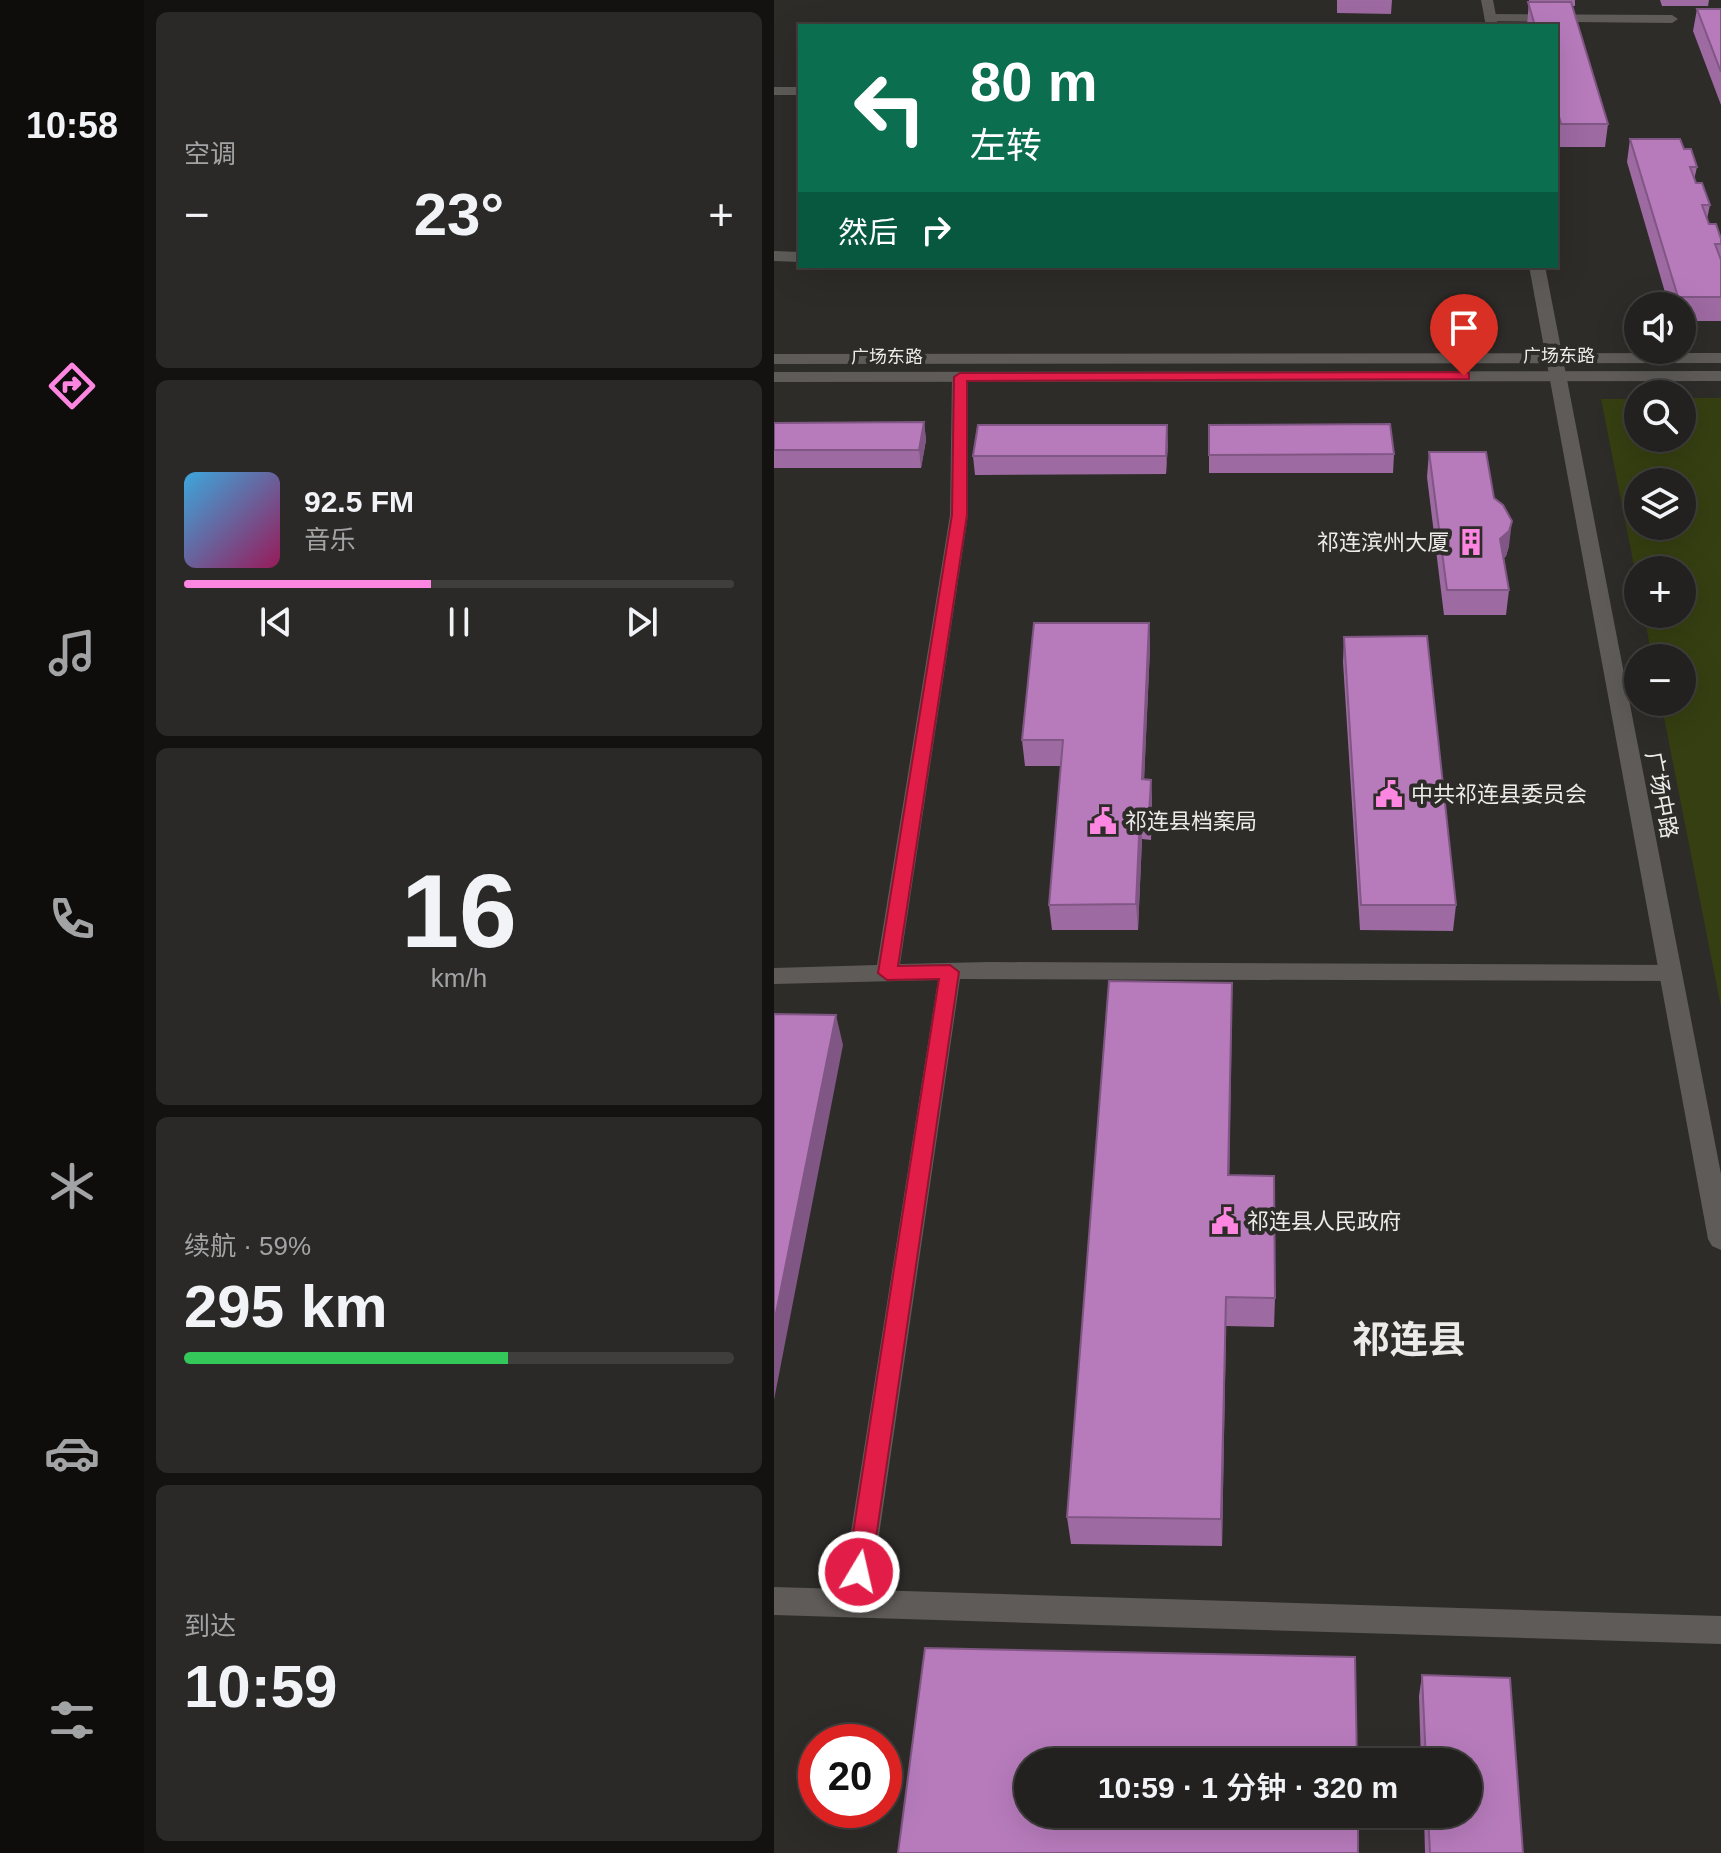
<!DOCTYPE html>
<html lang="zh">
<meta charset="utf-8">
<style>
:root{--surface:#22211f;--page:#2a2928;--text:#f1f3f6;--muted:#a2a3a4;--line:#3f3e3d;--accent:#fd86e1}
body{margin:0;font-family:Arial,"Noto Sans SC",sans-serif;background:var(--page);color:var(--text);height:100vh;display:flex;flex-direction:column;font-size:30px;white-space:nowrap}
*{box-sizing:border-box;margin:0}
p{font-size:26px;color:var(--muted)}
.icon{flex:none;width:44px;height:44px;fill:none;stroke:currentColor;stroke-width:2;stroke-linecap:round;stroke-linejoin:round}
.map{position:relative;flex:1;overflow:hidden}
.details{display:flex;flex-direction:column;gap:12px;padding:12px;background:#131211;width:630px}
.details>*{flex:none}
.guide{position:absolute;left:24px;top:24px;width:760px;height:244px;border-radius:0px;box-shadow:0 8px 32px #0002,0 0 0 2px var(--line);background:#0b6e4f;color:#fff;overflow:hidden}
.fabs{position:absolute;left:850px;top:292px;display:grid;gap:16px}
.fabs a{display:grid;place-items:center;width:72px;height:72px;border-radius:50%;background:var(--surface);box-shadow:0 8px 32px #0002,0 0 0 2px var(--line);font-size:40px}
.speed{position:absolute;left:24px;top:1724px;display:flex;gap:16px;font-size:40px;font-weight:700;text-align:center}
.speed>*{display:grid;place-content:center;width:104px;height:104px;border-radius:50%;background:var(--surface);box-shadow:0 8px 32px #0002,0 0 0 2px var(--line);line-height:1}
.speed .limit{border:12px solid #d22;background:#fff;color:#111}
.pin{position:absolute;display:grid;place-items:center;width:68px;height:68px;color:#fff;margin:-82px -34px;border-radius:50% 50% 50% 0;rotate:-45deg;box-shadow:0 0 8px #0007}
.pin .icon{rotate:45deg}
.me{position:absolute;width:88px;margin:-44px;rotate:9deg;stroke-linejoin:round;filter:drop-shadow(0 0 6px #0008)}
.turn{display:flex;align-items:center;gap:28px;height:168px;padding:0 40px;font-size:36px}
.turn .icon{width:104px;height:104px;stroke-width:2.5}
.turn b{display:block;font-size:56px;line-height:68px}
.then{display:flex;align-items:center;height:76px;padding:0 40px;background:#0003;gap:16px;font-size:30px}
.big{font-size:60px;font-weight:600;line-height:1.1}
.details .tile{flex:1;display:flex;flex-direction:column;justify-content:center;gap:12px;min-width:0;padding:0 28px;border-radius:12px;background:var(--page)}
.details .dial{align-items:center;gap:0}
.dial b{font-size:104px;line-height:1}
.song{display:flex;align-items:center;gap:24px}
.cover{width:96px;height:96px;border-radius:12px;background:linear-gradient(135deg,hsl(200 70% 55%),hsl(330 70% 35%))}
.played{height:8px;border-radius:4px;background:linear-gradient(90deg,var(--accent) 45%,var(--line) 45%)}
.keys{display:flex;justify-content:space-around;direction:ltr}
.heat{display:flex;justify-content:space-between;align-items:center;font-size:44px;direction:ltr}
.charge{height:12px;border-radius:6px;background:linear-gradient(90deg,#34c759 59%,var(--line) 0)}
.trip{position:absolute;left:240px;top:1748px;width:468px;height:80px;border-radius:40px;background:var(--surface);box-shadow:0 8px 32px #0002,0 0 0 2px var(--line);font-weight:600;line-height:80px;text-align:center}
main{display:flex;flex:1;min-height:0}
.menu{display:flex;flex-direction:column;width:144px;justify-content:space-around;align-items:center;background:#0e0d0c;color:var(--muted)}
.menu .icon{width:56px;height:56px}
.menu .current{color:var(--accent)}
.menu b{font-size:36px;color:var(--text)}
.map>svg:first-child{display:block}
.green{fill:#353f11;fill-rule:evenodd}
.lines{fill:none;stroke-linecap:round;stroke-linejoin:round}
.service{fill:#5e5b58;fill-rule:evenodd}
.minor{fill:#5e5b58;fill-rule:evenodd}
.tertiary{fill:#5e5b58;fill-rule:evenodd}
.wall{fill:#9d6aa2}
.shaded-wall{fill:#805684}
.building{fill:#b77bbc;stroke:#805684;stroke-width:2}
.route{fill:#e11d48;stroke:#92132f;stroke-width:2}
.labels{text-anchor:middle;stroke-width:8;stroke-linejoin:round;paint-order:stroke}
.far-street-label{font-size:18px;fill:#ecebe9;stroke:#2e2c29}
.poi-label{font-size:22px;fill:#ecebe9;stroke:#2e2c29;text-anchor:start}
.street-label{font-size:22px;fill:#ecebe9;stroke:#2e2c29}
.town-label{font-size:38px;font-weight:bold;fill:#ecebe9;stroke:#2e2c29}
</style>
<main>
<nav class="menu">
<b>10:58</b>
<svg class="icon current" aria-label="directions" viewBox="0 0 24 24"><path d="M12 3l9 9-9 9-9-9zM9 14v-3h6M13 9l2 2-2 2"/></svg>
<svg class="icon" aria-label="music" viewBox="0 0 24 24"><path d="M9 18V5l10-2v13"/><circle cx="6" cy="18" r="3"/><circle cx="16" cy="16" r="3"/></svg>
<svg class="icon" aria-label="phone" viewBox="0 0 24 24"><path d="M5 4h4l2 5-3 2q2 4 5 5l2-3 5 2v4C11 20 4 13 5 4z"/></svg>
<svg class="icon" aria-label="climate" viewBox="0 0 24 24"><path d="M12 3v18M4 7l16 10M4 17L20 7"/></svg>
<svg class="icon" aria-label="car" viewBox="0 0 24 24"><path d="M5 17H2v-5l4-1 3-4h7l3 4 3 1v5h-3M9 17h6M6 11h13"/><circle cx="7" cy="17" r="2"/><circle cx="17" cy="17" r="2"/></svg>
<svg class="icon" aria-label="filters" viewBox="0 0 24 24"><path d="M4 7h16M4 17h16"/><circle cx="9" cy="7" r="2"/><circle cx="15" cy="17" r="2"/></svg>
</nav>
<section class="details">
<div class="tile"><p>空调</p>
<div class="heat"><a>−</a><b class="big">23°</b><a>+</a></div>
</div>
<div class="tile">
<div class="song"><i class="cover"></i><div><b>92.5 FM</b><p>音乐</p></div></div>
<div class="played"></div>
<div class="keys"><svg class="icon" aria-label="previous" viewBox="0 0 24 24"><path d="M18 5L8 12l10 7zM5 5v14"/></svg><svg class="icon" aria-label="pause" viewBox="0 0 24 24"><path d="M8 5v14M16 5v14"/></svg><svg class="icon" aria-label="next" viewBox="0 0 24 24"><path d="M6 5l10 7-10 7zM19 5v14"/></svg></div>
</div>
<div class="tile dial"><b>16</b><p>km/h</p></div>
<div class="tile"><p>续航 · 59%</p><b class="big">295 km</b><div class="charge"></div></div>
<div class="tile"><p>到达</p><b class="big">10:59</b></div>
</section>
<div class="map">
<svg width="947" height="1853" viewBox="0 0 947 1853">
<rect width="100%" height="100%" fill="#2e2c29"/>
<path class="green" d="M908 398H947V1007L887 702H908V658H878L870 614H908V570H864V586L827 399H864V438H908ZM864 482H908V526H864Z"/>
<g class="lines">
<path class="service" d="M716 14 898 15 904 19 898 23 712 21 710 18Z
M0 87H26V95H0Z
M0 251 26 252V262L0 261Z
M186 372 194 377V515L126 964 215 962 897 965 905 967 908 973 905 979 897 981 186 979 97 1590 947 1616V1644L0 1615V1587L68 1589 164 980 0 984V968L103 965 176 515 178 377Z"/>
<path class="minor" d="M707 0H719L724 26H712Z
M755 266H771L947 1174V1250L938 1246 934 1239Z"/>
<path class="tertiary" d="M947 353V363L0 364V354Z
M947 371V381L0 382V372Z"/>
</g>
<path class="wall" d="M563 0H618L617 14 563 13Z
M755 0H801V6H798L834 124 831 147H785L782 137V26H753Z
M886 0H935L934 6H888Z
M923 9H947V105L919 31Z
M856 139 910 149 923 167 920 180 936 205 933 219 935 224 947 239V321H908V306H895L853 162Z
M150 422 152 440 147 468H0V423Z
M435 425 620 454 619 473H435Z
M394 443 392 474 201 475 199 456Z
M655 452 720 498 735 546 732 556 730 558 735 590 732 615H670L653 477Z
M375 623 376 648 370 779 377 780 378 805 377 840 368 839 364 930H278L275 905 287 766H251L248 740Z
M570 637 682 905 679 931 586 930 569 662Z
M458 983 455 1175 501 1298 500 1327 452 1326 448 1546 297 1544 293 1517Z
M648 1675 749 1853H651L650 1814H694V1762H647L645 1696Z"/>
<path class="shaded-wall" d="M150 422 152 440 147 468 145 450Z
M393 425 394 443 392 474V456Z
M738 521 735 546 732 556 724 564 726 539Z
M375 623 376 648 369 805 368 779Z
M377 780 378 805 377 840 375 814Z
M366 814 368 839 364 930 362 904Z
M458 983V1013L455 1205 454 1175Z
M62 1015 69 1045 0 1400V1323Z
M452 1297V1326L448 1546 447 1519Z"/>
<path class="building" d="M754 2H797L834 124H787L782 105V26H761Z
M923 9H947V72Z
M856 139H906L910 149H917L923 167H916L922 183H928L936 205H928L935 224H942L947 239V244H941L947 260V297H904Z
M150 422 145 450H0V423Z
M616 424 620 454 435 455V425Z
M204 425H393L392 456H199Z
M655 452H712L720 498 729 505 738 521 735 531 726 539 735 590H673Z
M260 623H375L368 779 377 780 375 814H366L362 904 275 905 289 740H248Z
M653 636 682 905H587L570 637Z
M335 981 458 983 454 1175 500 1176 501 1298 452 1297 447 1519 293 1517Z
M0 1014 62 1015 0 1323Z
M151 1648 581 1657 583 1762H254V1814H584V1853H124Z
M648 1675 736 1678 749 1853H656L654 1814H694V1762H652Z"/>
<path class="route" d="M690 372 695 373V379L193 381V515L124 966 176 965 185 972 97 1572 93 1580 85 1583 77 1580 73 1572 165 979 113 980 104 973 178 515 180 377 186 373Z"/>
<defs>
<g id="building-bare" transform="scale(2.16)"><path d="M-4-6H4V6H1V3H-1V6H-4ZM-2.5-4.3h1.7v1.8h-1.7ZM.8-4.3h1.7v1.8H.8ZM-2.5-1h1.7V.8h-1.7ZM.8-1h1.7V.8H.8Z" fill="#fd86e1" stroke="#2e2c29" stroke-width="2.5" paint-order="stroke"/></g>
<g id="civic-bare" transform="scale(2.16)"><path d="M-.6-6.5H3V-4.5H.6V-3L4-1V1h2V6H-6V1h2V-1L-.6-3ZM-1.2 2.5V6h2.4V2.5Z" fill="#fd86e1" stroke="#2e2c29" stroke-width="2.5" paint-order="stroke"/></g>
</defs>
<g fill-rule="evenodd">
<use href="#building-bare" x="697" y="542"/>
<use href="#civic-bare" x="615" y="794"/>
<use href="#civic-bare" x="329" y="821"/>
<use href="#civic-bare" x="451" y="1221"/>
</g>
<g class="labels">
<g class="far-street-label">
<text x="785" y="362">广场东路</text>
<text x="113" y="363">广场东路</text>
</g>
<g class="poi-label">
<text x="675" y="550" text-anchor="end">祁连滨州大厦</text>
<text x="637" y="802">中共祁连县委员会</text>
<text x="351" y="829">祁连县档案局</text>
<text x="473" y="1229">祁连县人民政府</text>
</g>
<g class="street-label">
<text transform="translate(888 795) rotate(79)" y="8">广场中路</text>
</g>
<g class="town-label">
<text x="635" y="1353">祁连县</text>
</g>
</g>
</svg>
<div class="fabs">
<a><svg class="icon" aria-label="sound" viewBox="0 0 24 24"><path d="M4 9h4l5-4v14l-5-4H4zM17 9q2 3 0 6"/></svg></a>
<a><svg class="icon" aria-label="search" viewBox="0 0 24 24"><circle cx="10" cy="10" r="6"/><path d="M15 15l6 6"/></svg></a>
<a><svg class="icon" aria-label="layers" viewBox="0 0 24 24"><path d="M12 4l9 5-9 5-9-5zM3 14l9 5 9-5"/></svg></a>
<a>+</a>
<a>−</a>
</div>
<div class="speed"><div class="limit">20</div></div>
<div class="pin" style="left:690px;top:376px;background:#d93025"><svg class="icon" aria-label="arrive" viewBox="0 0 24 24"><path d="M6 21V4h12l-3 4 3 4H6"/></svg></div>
<svg class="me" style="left:85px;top:1572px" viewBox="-20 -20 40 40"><circle r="17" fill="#e11d48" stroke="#fff" stroke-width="3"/><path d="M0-11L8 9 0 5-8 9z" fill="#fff"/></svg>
<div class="trip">10:59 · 1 分钟 · 320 m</div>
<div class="guide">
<div class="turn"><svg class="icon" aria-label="left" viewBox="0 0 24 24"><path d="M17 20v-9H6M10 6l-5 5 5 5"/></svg><div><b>80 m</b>左转</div></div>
<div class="then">然后<svg class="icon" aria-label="right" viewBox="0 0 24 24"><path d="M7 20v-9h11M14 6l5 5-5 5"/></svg></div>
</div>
</div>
</main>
